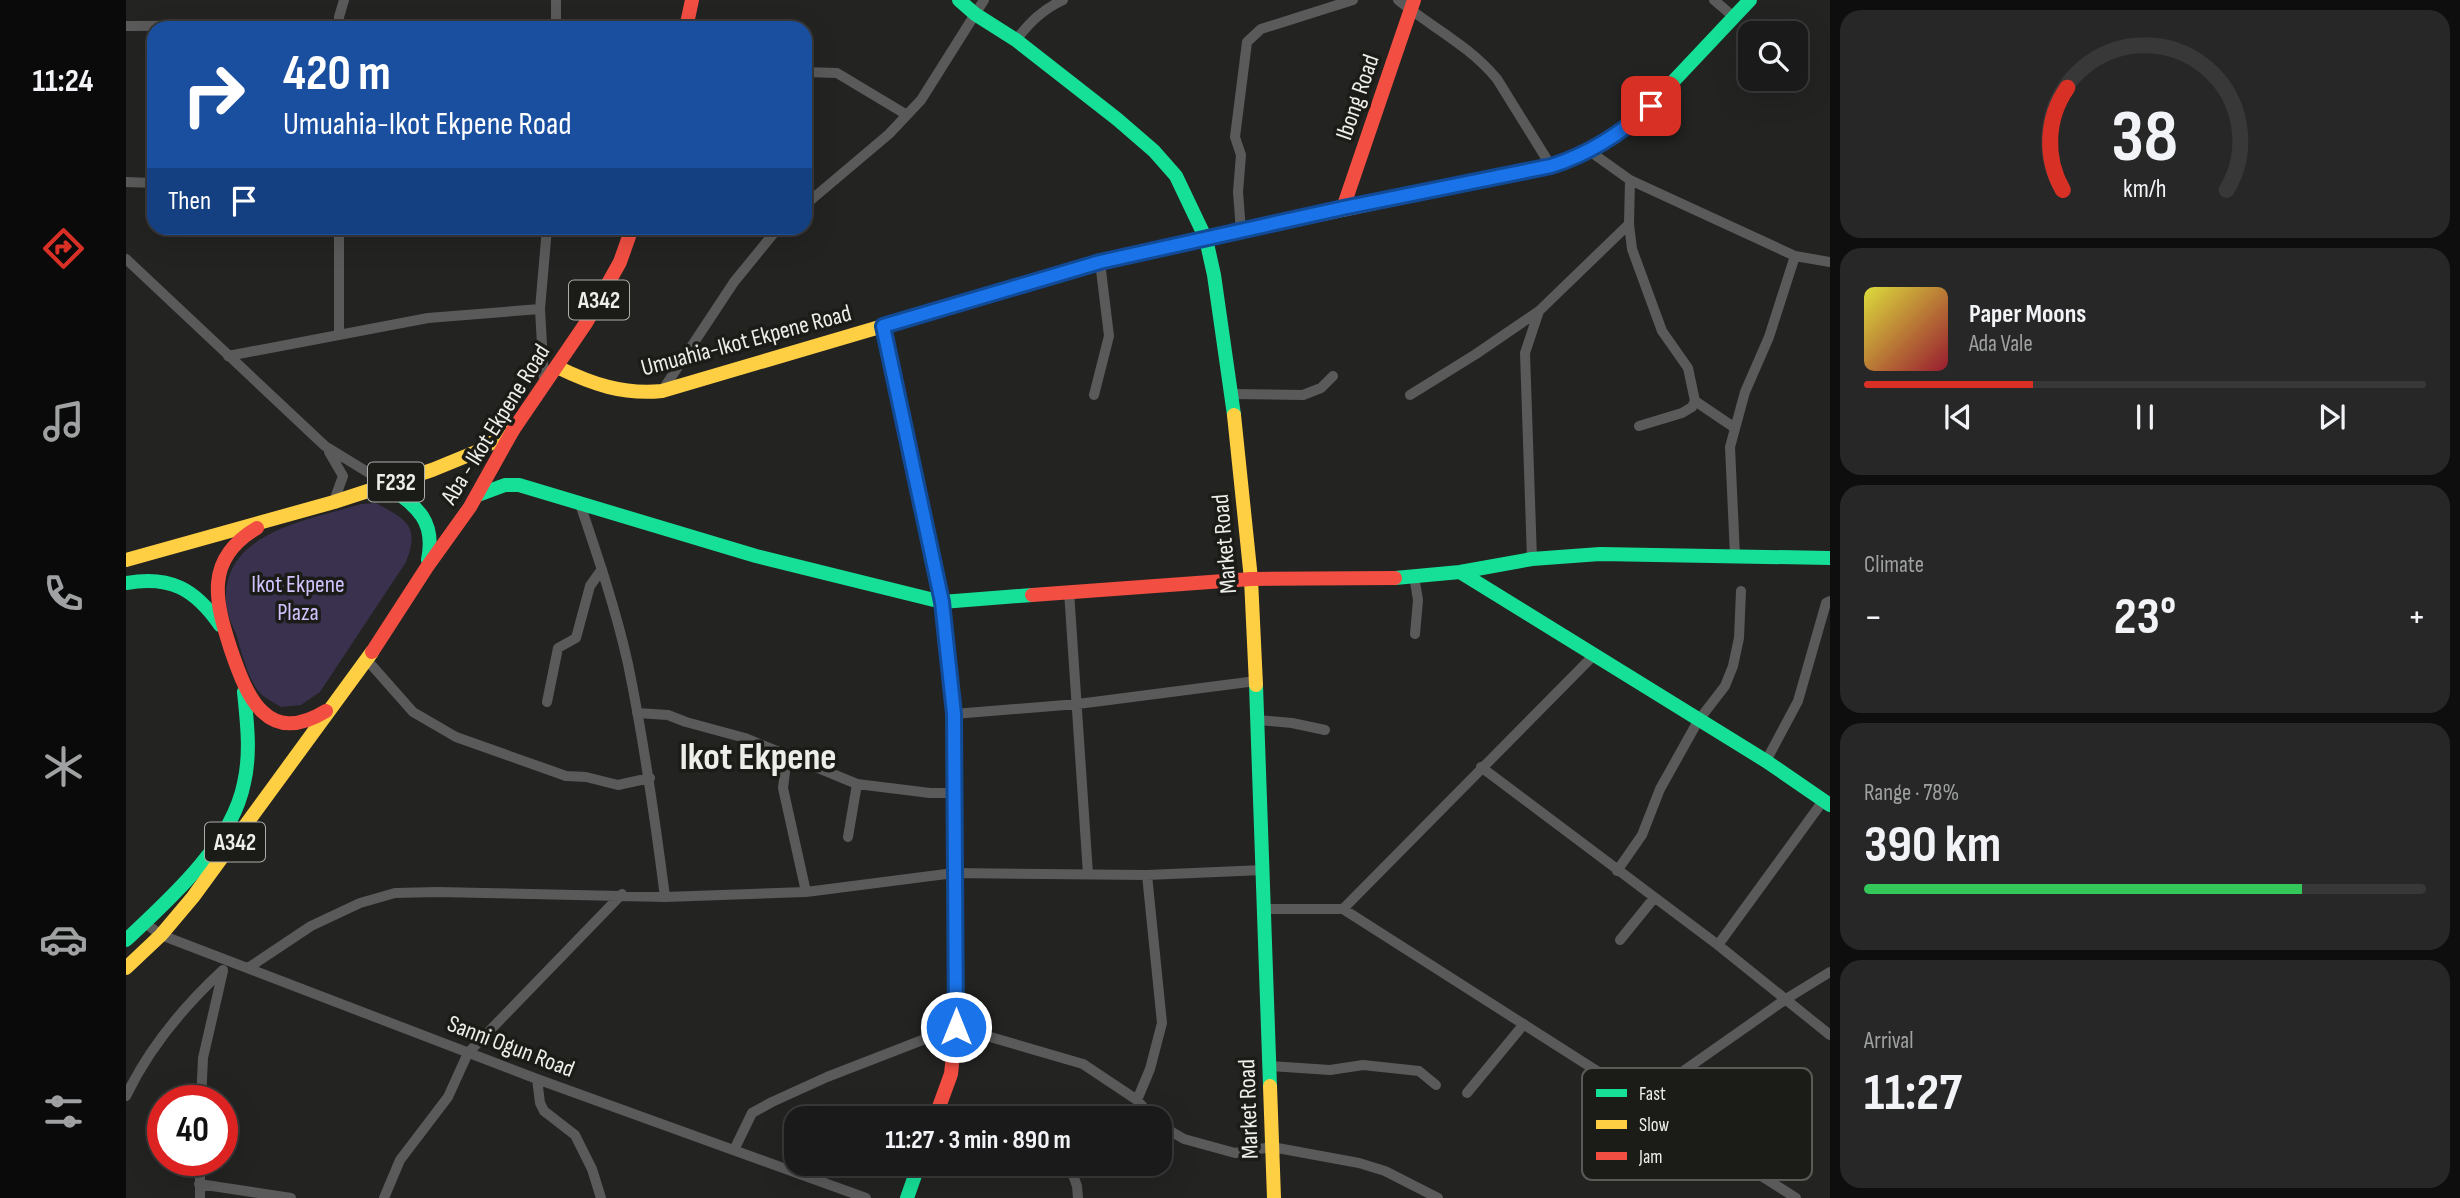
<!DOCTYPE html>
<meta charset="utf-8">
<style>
:root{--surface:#1a1a1a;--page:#272727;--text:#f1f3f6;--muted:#9fa1a2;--line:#383839;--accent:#d93025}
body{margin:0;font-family:"Sofia Sans Condensed",sans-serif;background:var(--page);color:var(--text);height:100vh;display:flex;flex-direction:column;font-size:26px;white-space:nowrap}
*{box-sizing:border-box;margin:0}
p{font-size:23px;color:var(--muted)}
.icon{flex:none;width:38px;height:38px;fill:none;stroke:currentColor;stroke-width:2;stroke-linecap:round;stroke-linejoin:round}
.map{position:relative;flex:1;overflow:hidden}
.details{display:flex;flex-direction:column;gap:10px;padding:10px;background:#0e0e0e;width:630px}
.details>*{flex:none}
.hud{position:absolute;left:21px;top:21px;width:665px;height:214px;border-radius:21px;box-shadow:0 7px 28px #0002,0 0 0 2px var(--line);background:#1a4fa0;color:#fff;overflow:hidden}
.tools{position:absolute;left:1612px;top:21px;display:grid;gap:14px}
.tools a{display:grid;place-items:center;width:70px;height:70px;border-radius:14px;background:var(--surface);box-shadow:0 7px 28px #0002,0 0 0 2px var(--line);font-size:35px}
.speed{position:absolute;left:21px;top:1085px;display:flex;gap:14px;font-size:35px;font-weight:700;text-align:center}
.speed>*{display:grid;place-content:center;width:91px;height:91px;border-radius:50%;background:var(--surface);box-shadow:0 7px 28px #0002,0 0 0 2px var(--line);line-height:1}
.speed .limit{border:10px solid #d22;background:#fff;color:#111}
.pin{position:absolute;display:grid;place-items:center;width:60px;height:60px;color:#fff;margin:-30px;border-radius:14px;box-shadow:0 4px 10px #0006}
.me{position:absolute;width:77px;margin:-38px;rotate:0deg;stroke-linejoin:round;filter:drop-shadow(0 0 5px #0008)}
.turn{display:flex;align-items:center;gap:24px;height:147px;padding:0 21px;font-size:32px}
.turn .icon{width:91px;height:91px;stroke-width:2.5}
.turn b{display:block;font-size:49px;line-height:60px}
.then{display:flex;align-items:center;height:66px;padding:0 21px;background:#0003;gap:14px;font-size:26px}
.big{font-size:52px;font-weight:700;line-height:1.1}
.details .card{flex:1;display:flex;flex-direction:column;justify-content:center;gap:10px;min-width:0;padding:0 24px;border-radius:21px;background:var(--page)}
.details .dial{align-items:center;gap:0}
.dial svg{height:182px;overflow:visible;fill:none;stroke:var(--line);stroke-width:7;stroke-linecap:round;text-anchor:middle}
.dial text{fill:var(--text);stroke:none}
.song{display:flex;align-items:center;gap:21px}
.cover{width:84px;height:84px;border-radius:10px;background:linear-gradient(135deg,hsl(60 70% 55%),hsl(350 70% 35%))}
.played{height:7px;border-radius:4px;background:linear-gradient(90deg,var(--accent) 30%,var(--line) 30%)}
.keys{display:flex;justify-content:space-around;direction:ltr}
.heat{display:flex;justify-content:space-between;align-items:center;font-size:38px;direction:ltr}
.charge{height:10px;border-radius:5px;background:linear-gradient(90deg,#34c759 78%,var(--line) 0)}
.trip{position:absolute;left:658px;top:1106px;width:388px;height:70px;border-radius:21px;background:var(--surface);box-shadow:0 7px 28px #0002,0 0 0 2px var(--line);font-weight:700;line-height:70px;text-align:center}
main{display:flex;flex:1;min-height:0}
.menu{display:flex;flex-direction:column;width:126px;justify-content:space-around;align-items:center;background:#0a0a0a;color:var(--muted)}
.menu .icon{width:49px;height:49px}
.menu .on{color:var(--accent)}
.menu b{font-size:32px;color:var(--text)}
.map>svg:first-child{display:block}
.green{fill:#39314e}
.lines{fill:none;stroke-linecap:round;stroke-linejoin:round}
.street{stroke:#5a5a5a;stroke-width:10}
.fast{stroke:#16e098;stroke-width:14}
.slow{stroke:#ffcf43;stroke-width:14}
.jam{stroke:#f24e42;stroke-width:14}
.route-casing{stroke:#114b97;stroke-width:18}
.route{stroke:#1a73e8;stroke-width:12}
.labels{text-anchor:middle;stroke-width:7;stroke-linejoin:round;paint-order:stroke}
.shield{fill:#1b1b17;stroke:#aeaeab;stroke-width:2}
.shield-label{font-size:23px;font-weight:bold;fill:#ededea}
.street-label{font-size:24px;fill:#ededea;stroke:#1b1b17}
.park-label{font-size:24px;fill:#d2c3fe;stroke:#1b1b17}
.town-label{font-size:38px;font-weight:bold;fill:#ededea;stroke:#1b1b17}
.key{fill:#1b1b17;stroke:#5a5a56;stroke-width:2}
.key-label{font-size:19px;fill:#ededea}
</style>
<main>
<nav class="menu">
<b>11:24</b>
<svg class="icon on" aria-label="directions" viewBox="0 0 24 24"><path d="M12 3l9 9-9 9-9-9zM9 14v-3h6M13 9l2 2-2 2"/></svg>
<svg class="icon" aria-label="music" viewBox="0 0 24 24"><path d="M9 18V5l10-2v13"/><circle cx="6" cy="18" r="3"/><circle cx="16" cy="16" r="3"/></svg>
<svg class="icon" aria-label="phone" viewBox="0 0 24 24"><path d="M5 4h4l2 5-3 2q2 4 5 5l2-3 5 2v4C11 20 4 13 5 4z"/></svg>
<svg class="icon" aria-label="climate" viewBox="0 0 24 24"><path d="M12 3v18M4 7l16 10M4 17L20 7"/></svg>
<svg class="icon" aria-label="car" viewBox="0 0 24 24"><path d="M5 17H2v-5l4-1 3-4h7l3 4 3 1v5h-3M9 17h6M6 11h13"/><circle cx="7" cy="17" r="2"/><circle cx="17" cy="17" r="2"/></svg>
<svg class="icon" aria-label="filters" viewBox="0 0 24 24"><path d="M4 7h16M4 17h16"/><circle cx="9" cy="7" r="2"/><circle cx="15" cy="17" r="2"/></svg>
</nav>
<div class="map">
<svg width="1704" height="1198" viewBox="0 0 1704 1198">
<rect width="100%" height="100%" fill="#232322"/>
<path class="green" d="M250 503C281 520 294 526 280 562L194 692 175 705 155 707C148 702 138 698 133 692 123 680 115 652 111 637 107 626 100 613 100 601 97 531 184 520 235 504Z"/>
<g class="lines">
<path class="street" d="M1272 0C1305 27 1343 45 1371 79L1425 166
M1588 0 1609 18
M0 26 212 25 258 28
M213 28V17L218 0
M430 28V0
M890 40C904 22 916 10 937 0
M679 72 711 73 781 115
M1462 150 1504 180 1669 256 1704 262
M1504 180 1503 224 1506 249 1536 331 1562 368 1569 401 1566 407 1556 413 1513 426
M0 182 28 183
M679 205 763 134 795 100 858 0
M1115 231 1112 192 1115 155 1109 137 1121 42 1135 29 1227 0
M0 259 199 446 261 484
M213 335V228
M102 356 302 318 414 309
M418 381 414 309 421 228
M536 391 608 282 652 228
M1106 394 1177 395 1195 388 1207 376
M968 395 983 336 974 262
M1284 395 1350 354 1413 311 1503 224
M1569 401 1609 428
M203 452 217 476 208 501
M454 504C472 557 490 610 502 664 518 741 529 819 539 897
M1609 556 1604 447 1619 392 1643 337 1669 256
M1406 559 1399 353 1413 311
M1288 576 1292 600 1289 634
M943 591 962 874
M241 660 287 712 330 737 440 776 460 777 492 785 524 778
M421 702 432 648 450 638 464 586 476 569
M511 713 542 715 560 722 619 738 731 784 804 793H829
M828 714 952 704 1130 681
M1132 720 1166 723 1199 730
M661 756 657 788 680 892
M1640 761 1672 701 1700 603 1704 601
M1355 767 1592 945 1704 1035
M722 837 731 784
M1491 871 1516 835 1534 789 1572 721 1599 686 1607 666 1613 638 1615 591
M1138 909H1217L1670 1198
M1217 909 1468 655
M19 923 35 935 411 1079 740 1198
M1494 940 1528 898
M1592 945 1697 801
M122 968 185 926 234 903 269 893 311 892 539 897 680 892 828 873 1021 875 1137 870
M1143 1066 1204 1070 1237 1065 1293 1071 1310 1085
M411 1079 414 1103 418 1111 449 1135 466 1169 475 1198
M1341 1093 1398 1024
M0 1096C23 1048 58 1006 97 970
M1011 1100 1024 1069 1036 1023 1021 875
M1516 1100 1660 999 1704 972
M75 1101 77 1058 97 971
M1034 1125 1058 1139 1109 1153 1146 1147 1233 1163 1259 1171 1312 1198
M608 1150 626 1113 646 1102 701 1077 830 1027 957 1064 1011 1100 1027 1118
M74 1160V1198
M943 1164 951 1186 952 1198
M73 1184 165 1198
M258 1198 274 1160 322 1097 342 1053 496 894"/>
<path class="fast" d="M833 0 849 14 890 40 991 119 1028 151 1050 176 1080 239 1088 275 1108 415
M1525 105 1624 0
M757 326 817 612
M261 485C291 507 310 520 302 560
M352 495 379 485H393L630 556 816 602 906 595
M1334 572 1640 761 1704 805
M1269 578 1334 572 1406 559 1474 554 1704 558
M0 583C44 575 69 589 94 625
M1130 685 1144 1086
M0 940C44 899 106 844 118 783 125 753 121 722 118 692
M781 1198 793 1164"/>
<path class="slow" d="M1069 241 1425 166C1462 153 1498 134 1525 105
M431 367C466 384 497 395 536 391L774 321
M1108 415 1125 579 1130 685
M0 560 208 502 306 470 350 452 387 430
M0 968 35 935 67 897 246 652
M1144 1086 1148 1198"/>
<path class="jam" d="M560 28 566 0
M1217 208 1288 0
M774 321 974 262 1069 241
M131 528C78 559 89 601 105 650 121 697 141 747 200 711
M906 595 1125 579 1269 578
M246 652 301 567 344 507 387 430 460 323 494 262 506 228
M809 1118 825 1074 830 1027 828 714 817 612"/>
</g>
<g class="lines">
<g class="route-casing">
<path id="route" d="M830 1027 828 714 816 602 757 326 974 262 1217 208 1425 166C1463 154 1496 133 1525 106"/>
</g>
<use href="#route" class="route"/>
</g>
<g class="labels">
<g class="shield">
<rect x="443" y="280.5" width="60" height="39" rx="5"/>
<rect x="242" y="462.5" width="56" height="39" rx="5"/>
<rect x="79" y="822.5" width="60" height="39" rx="5"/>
</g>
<g class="shield-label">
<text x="473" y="308">A342</text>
<text x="270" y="490">F232</text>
<text x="109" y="850">A342</text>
</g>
<g class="street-label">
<text transform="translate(1231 97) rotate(-71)" y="8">Ibong Road</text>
<text transform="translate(620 340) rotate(-15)" y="8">Umuahia-Ikot Ekpene Road</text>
<text transform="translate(369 424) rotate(-58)" y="8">Aba - Ikot Ekpene Road</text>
<text transform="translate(1098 544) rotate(-95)" y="8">Market Road</text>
<text transform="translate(385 1046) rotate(21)" y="8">Sanni Ogun Road</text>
<text transform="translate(1122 1109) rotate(-92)" y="8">Market Road</text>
</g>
<g class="park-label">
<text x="172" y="592">Ikot Ekpene<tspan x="172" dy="28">Plaza</tspan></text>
</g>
<g class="town-label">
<text x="632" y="769">Ikot Ekpene</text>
</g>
</g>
<rect x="1456" y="1068" width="230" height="112" rx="10" class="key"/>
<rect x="1470" y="1089" width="31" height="8" fill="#16e098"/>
<rect x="1470" y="1120" width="31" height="9" fill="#ffcf43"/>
<rect x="1470" y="1152" width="31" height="8" fill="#f24e42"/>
<g class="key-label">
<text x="1513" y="1100">Fast</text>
<text x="1513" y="1131">Slow</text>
<text x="1513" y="1163">Jam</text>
</g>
</svg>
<div class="tools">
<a><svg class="icon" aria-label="search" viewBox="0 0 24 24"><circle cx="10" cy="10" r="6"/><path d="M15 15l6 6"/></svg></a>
</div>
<div class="speed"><div class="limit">40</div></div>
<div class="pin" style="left:1525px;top:106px;background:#d93025"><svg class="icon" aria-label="arrive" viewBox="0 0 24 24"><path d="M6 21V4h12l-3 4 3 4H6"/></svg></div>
<svg class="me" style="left:830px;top:1027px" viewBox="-20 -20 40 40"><circle r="17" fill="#1a73e8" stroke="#fff" stroke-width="3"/><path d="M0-11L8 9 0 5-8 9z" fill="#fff"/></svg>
<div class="trip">11:27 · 3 min · 890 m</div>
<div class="hud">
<div class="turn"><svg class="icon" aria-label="right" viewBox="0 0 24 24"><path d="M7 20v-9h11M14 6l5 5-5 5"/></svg><div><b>420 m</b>Umuahia-Ikot Ekpene Road</div></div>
<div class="then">Then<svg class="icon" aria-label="arrive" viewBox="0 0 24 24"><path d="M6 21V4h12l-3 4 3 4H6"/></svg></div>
</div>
</div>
<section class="details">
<div class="card dial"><svg viewBox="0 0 100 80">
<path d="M14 69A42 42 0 1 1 86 69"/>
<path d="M14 69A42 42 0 0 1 16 24" stroke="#d93025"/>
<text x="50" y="56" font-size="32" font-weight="700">38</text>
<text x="50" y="72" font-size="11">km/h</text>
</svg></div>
<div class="card">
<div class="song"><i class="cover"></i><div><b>Paper Moons</b><p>Ada Vale</p></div></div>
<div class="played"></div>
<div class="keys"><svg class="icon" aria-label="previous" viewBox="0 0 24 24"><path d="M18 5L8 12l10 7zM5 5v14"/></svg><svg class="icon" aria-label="pause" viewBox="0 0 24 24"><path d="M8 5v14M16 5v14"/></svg><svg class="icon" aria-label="next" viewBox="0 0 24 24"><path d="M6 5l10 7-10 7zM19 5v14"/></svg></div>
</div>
<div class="card"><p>Climate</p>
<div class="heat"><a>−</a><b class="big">23°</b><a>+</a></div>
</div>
<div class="card"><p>Range · 78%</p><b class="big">390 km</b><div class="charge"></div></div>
<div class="card"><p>Arrival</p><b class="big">11:27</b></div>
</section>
</main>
